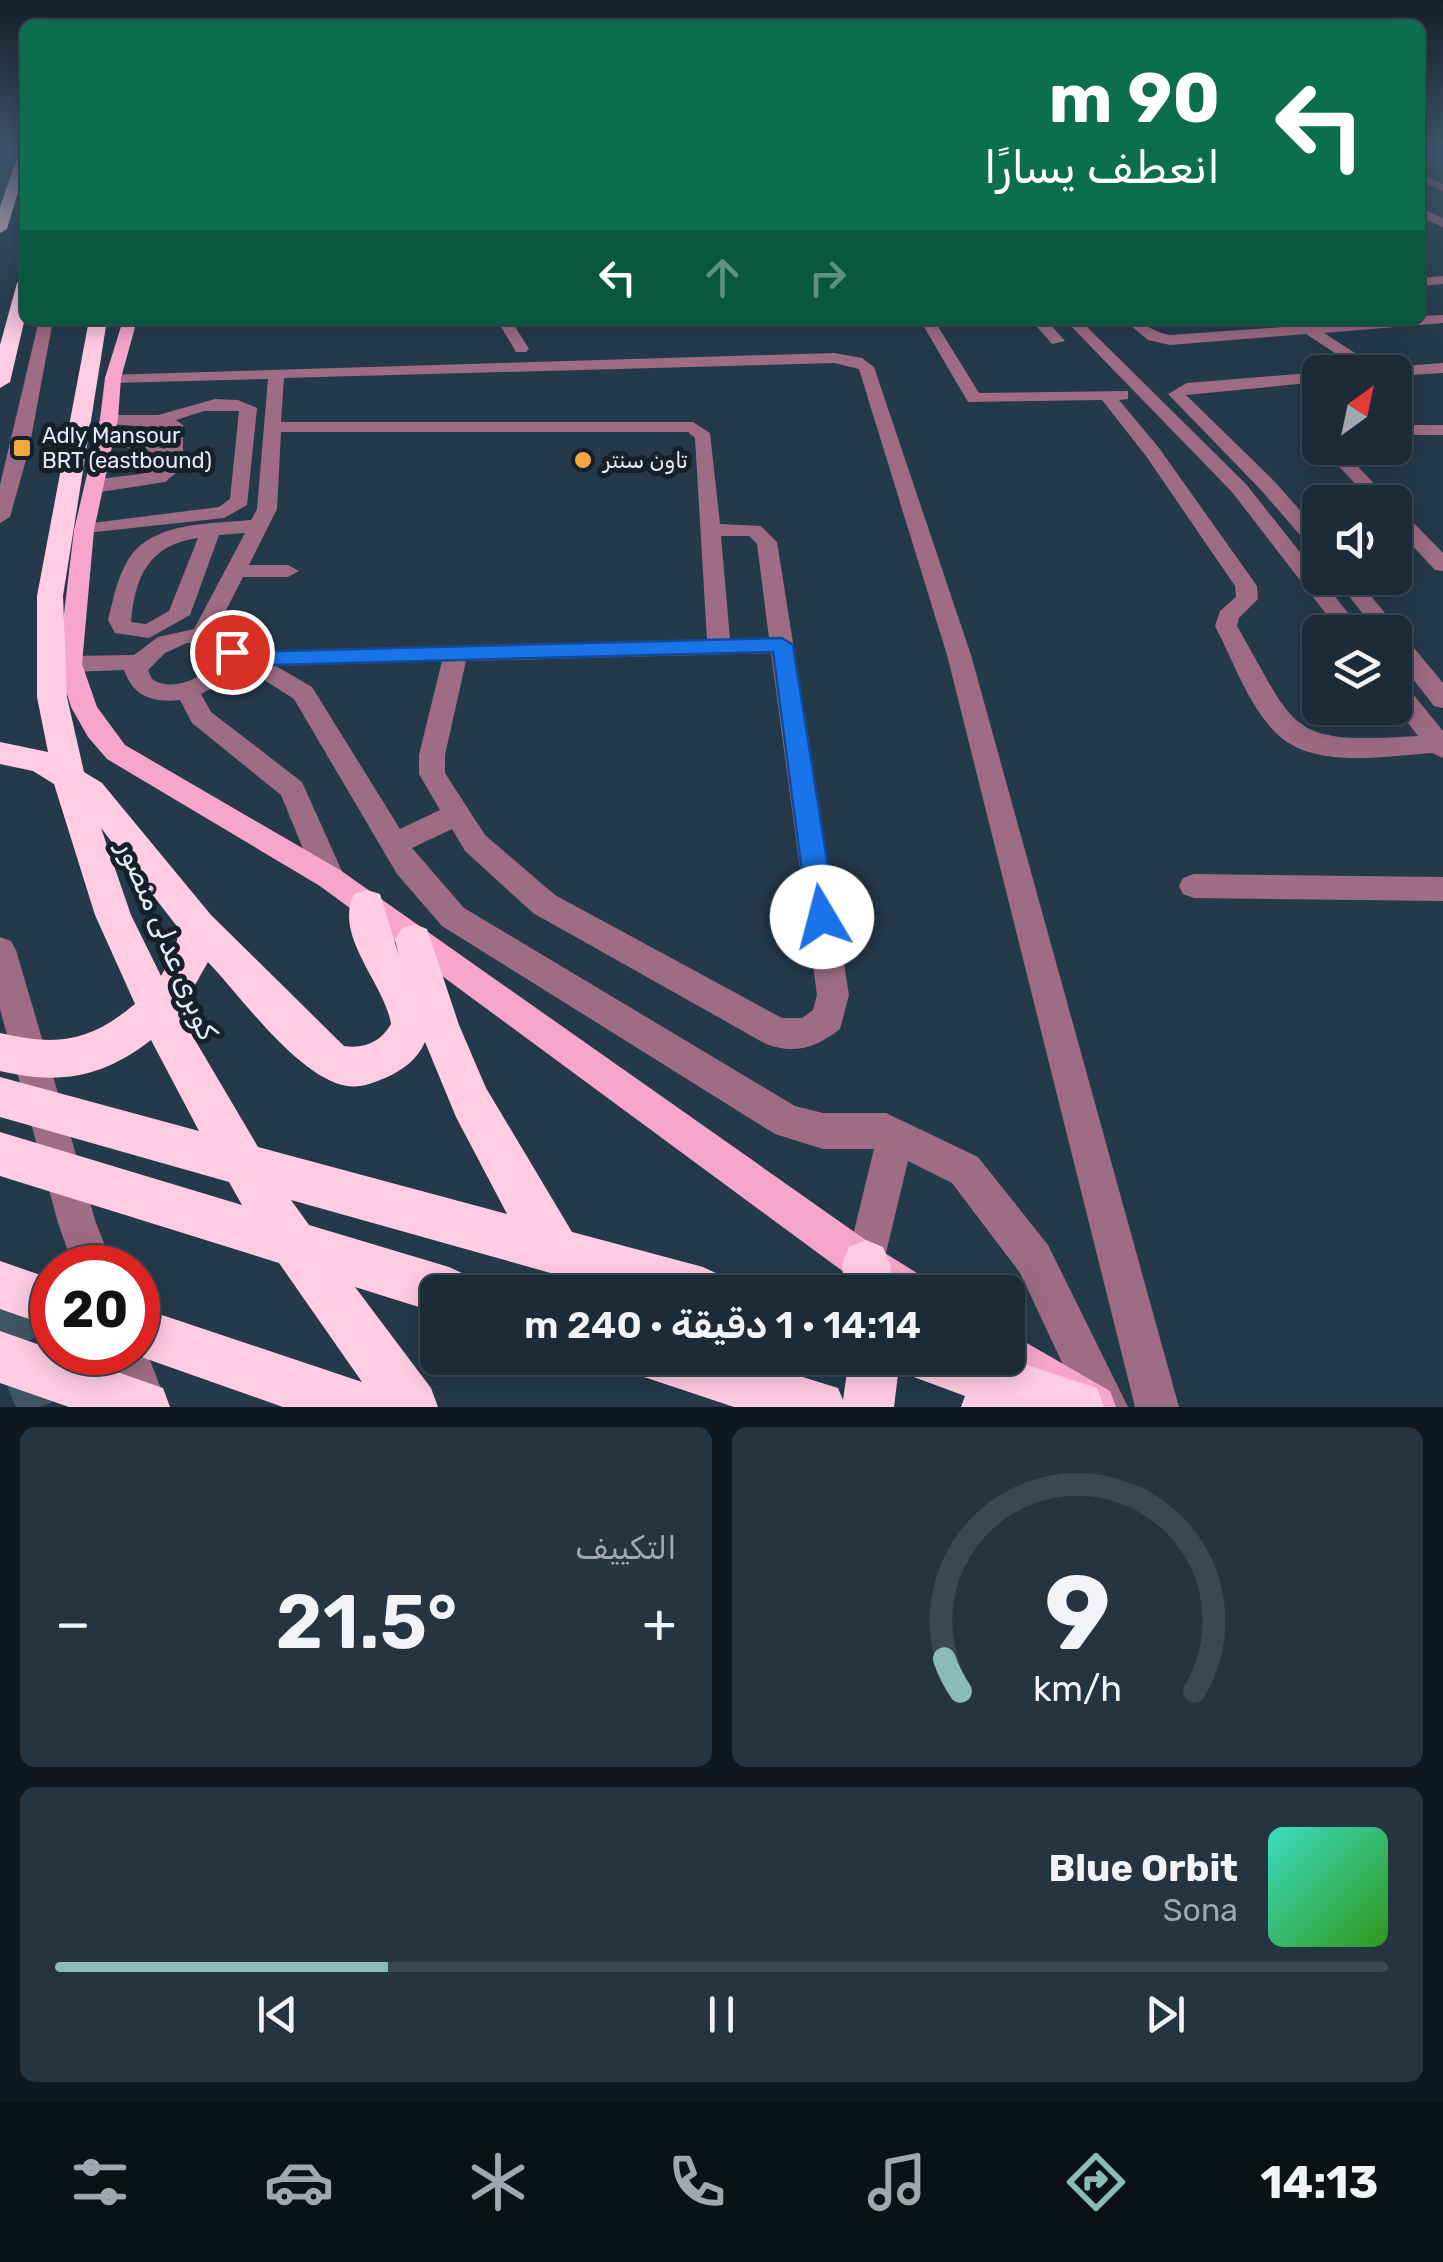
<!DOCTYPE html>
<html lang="ar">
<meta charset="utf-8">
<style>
:root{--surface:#1b2c38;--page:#243440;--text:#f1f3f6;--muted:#a0a7ae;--line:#394853;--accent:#8bbbb9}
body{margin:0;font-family:Rubik,Cairo,sans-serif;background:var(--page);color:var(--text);direction:rtl;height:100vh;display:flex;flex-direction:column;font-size:38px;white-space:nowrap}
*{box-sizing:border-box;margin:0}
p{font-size:32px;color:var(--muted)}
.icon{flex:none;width:55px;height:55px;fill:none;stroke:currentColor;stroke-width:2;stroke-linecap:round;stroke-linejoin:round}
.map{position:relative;height:1407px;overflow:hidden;direction:ltr}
.panel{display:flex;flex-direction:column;gap:20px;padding:20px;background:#0f181f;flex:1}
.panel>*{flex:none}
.top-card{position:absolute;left:20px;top:20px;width:1405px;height:305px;border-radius:15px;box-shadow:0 5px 25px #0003,0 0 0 2px var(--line);direction:rtl;background:#0b6e4f;color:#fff;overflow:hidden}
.needle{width:65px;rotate:33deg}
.buttons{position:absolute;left:1302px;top:355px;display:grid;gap:20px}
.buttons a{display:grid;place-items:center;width:110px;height:110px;border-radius:15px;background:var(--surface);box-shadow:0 5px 25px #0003,0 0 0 2px var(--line);font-size:50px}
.speed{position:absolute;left:30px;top:1245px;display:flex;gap:20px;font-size:50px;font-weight:700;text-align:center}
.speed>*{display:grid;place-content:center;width:130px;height:130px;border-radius:50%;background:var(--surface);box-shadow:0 5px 25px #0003,0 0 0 2px var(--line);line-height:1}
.speed .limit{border:15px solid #d22;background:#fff;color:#111}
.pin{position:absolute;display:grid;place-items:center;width:85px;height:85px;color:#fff;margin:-42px;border:5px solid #fff;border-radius:50%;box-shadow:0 2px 10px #0007}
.me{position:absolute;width:110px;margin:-55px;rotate:352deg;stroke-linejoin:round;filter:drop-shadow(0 0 8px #0008)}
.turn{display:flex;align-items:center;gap:35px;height:210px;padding:0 40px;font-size:45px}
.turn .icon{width:130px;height:130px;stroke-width:2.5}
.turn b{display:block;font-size:70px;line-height:85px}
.lanes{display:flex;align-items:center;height:95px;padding:0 40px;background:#0003;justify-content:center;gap:50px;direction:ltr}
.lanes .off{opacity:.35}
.big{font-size:75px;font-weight:600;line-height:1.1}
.panel .widget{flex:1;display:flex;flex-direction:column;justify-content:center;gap:15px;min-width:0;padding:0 35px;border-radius:15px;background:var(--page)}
.panel .dial{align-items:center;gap:0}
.dial svg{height:260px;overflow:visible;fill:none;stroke:var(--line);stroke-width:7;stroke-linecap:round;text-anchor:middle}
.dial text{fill:var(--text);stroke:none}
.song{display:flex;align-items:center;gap:30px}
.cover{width:120px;height:120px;border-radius:15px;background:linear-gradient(135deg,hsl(170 70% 55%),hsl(110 70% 35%))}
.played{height:10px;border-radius:5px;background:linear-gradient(90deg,var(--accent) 25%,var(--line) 25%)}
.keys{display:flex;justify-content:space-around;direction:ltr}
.heat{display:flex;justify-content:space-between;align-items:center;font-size:55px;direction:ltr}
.panel .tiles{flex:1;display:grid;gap:20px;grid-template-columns:1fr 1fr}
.widget:last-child{grid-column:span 2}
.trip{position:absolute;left:420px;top:1275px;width:605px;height:100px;border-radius:15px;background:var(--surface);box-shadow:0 5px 25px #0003,0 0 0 2px var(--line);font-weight:600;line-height:100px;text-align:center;direction:rtl}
.tabs{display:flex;height:160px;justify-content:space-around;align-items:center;background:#0b1216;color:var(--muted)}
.tabs .icon{width:70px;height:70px}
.tabs .on{color:var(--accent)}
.tabs b{font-size:45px;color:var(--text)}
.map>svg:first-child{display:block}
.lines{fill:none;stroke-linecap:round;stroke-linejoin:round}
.highway-tunnel{stroke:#405565;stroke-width:46;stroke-dasharray:46 24;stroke-linecap:butt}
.minor{fill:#9e6c83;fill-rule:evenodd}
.major{fill:#f7a5cb;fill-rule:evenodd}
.highway{fill:#ffcce2;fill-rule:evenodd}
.route{fill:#1a73e8;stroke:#114b97;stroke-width:2.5}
.poi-dot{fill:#f2a540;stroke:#162028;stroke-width:4}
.labels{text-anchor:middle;stroke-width:10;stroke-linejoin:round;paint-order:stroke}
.far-poi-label{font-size:22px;fill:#e1eef9;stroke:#162028;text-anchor:start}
.street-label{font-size:28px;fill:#e1eef9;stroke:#162028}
</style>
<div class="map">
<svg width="1443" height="1407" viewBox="0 0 1443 1407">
<rect width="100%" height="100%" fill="#243a4b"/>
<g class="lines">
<path class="highway-tunnel" d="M0 1302 40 1407"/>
<path class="minor" d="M1420 174 1443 184V191L1420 181Z
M1420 208 1443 218V227L1420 217Z
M1443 276V284L1420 286V278Z
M1443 315V323L1324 333 1378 368 1443 363V373L1395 376V372H1364L1306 334 1170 345 1148 340 1124 320C1143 320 1152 332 1170 335L1297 326 1304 322 1312 325 1420 320V316Z
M39 320H53L29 449 10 517 0 523V485Z
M497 320H511L529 349 526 352H516Z
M920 320H934L979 393 1128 391V399L1119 400 1159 448 1257 586 1258 599 1239 618 1237 626C1298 732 1287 744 1418 736L1395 706V681L1404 683 1443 731V758L1432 753C1385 756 1313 770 1276 733 1248 705 1233 660 1215 626L1220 611 1236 597 1235 586 1146 456 1102 400 968 402Z
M1031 320H1046L1065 341 1052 344Z
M1065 320H1080L1246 484 1363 632H1340L1232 492Z
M834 353 862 358 874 367 971 655 1179 1407H1135L947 655 859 369 834 363 284 378 281 422H693L710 433 720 524 761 526 777 542 849 995 840 1029C817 1047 795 1055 766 1044L533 913 465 851 452 829 412 848 464 908 795 1106 823 1113H886L978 1157 1048 1245 1128 1407H1083L1020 1273 952 1183 908 1161 880 1278 866 1284 852 1278 846 1264 874 1149H823L775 1134 442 926 397 874 294 699 239 664 223 682 201 694 211 712 302 782 345 878 340 886 330 890 320 886 315 878 281 795 192 723 180 700C152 703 133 696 124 670L70 672 58 664 70 656 134 655 158 637 194 629 245 533 219 535 190 615 149 638 115 633 108 620C113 600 117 578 128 560 152 521 211 524 251 520L257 509 268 379 113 383 105 378 107 375ZM281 432H688L695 438 707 640 243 652 228 633 216 630 243 577H288L299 571 288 565H249L277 509ZM721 536H749L757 544 769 638 730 639ZM198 538 169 611 146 624 131 622C135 576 149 545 198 538ZM187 643 212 644 220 654C209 676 174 694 152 679L148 670 165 653ZM771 653 817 995 813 1010 802 1018H782L555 895 485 835 445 773V755L466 661ZM442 661 419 755V774L440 810 400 829 312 687 276 666Z
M1321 372 1320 382 1186 395 1275 482 1320 533V552L1313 550 1261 490 1168 394 1187 383Z
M215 399 238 400 257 408 247 505 224 518 77 534 74 530 84 524 219 507 230 499 239 411H204L176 420 183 425V467L165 482 94 493 84 487C106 471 141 481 165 465V461L96 437 105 432 165 449V428L109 424 103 423V415H158Z
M1395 425H1443V435H1395Z
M1321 448H1340L1392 502H1373Z
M1395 509 1402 511 1443 553V571L1435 570 1395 527Z
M1335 578H1356L1443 683V708L1434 706 1395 656V632H1377Z
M1194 874 1443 877V901L1194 898 1183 894 1179 886 1183 878Z
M0 937 11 941 16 950 96 1223 114 1268H74L58 1223 0 1009Z
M138 1336 141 1337 168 1407H124L105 1352H138Z"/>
<path class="major" d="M123 320H137L121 378 118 419 94 530 82 664 97 707 125 745 340 870 880 1250 925 1278 931 1292H874L852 1278 320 886 107 759 88 737 71 707 58 664 74 530 100 419 105 378Z
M1008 1332 1110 1391 1116 1407H1054L993 1368 989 1358H1008Z"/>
<path class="highway" d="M21 146H25V169L7 229 0 233V207Z
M25 278V318L10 382 0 388V345L17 283Z
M89 320H107L63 596 67 697 84 772 102 783 211 915 344 1046C364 1049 381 1042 391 1024 385 984 333 936 354 894L367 890 380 894 399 956 395 940 401 929 414 924 427 929 459 1025 486 1088 572 1232 703 1267 720 1275 727 1292H618L291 1200 309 1225 449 1267 466 1275 474 1292H438V1313L355 1287 431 1388 438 1407H283L127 1352H138V1307L362 1382 279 1263 0 1176V1132L242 1205 229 1182 0 1117V1077L199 1131 151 1040C102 1078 59 1085 0 1071V1033C57 1046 88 1043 135 1004L95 915 54 784 33 771 0 764V742L48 752 37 697V596ZM101 828 179 929 175 951 161 976 131 915ZM208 962C242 998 299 1078 347 1086 361 1088 373 1083 385 1078 403 1070 417 1060 425 1042L456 1117 507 1214 258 1147 179 1013Z
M866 1240 883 1247 890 1264 893 1292H845L842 1264 849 1247Z
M0 1261 52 1279V1327L0 1309Z
M0 1331 163 1388 170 1407H69L0 1383Z
M633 1358H742L838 1388 843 1400 849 1358H900L894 1407H734L641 1376Z
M903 1358H1006L1097 1388 1104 1407H961L965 1396 911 1376Z"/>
</g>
<linearGradient id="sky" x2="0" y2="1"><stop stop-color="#142029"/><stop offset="0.43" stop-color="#3f556c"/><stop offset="1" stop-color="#3f556c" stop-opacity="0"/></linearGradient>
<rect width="1443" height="343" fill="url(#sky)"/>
<path class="route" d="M782 638 793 645 836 917 832 925 822 929 812 925 808 917 773 652 232 666 221 659 225 648 232 646 243 652Z"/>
<g class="poi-dot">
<rect x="12" y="438" width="20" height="20" rx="5"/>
<circle cx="583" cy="460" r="10"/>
</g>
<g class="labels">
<g class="far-poi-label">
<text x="42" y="443">Adly Mansour<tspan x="42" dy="25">BRT (eastbound)</tspan></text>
<text x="603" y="468">تاون سنتر</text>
</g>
<g class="street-label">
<text transform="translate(168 940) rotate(67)" y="10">كوبرى عدلى منصور</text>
</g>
</g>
</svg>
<div class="buttons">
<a><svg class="needle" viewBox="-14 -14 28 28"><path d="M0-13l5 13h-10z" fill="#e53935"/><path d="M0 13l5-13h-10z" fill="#a0a7ae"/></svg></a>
<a><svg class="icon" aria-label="sound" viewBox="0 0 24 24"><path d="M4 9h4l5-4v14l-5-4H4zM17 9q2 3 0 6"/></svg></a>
<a><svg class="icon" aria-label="layers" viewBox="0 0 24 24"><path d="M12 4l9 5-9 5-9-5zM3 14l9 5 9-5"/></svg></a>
</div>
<div class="speed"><div class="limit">20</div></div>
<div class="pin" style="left:232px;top:652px;background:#d93025"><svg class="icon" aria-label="arrive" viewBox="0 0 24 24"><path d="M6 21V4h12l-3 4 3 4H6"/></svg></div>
<svg class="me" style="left:822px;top:917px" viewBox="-20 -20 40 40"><circle r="19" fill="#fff"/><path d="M0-13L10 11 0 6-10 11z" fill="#1a73e8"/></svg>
<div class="trip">14:14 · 1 دقيقة · 240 m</div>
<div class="top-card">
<div class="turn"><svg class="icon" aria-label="left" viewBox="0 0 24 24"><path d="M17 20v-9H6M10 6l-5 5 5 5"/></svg><div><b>90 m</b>انعطف يسارًا</div></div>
<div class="lanes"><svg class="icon" aria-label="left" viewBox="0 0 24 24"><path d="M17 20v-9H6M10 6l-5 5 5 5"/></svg><svg class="icon off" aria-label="ahead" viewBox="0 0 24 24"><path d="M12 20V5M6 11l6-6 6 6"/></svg><svg class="icon off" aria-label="right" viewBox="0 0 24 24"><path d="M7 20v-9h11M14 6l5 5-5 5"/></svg></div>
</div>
</div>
<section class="panel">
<div class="tiles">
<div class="widget dial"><svg viewBox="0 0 100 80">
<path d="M14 69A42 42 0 1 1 86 69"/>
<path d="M14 69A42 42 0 0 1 9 59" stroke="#8bbbb9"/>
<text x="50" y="56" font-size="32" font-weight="700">9</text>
<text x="50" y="72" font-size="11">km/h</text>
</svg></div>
<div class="widget"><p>التكييف</p>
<div class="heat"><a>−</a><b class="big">21.5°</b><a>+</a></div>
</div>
<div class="widget">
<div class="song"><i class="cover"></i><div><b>Blue Orbit</b><p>Sona</p></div></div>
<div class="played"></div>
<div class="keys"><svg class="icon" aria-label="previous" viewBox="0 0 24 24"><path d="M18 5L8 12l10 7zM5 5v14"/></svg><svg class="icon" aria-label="pause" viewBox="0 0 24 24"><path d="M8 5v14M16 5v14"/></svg><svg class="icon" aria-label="next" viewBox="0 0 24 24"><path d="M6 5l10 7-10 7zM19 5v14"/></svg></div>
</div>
</div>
</section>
<nav class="tabs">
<b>14:13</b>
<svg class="icon on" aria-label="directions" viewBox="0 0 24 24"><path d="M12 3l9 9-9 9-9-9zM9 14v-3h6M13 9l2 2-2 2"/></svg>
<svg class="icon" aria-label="music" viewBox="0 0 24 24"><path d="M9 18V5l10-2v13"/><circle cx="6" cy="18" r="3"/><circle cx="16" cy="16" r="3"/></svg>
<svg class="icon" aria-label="phone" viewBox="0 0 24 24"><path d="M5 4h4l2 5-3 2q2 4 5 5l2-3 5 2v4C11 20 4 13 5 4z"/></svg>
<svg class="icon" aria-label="climate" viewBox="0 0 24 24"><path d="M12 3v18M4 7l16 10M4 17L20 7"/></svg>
<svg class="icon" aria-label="car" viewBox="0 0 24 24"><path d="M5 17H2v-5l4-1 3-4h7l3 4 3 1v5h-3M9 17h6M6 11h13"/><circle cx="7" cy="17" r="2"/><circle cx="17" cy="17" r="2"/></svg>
<svg class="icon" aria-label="filters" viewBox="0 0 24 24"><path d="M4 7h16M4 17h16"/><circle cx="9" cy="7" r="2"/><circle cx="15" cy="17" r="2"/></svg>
</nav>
